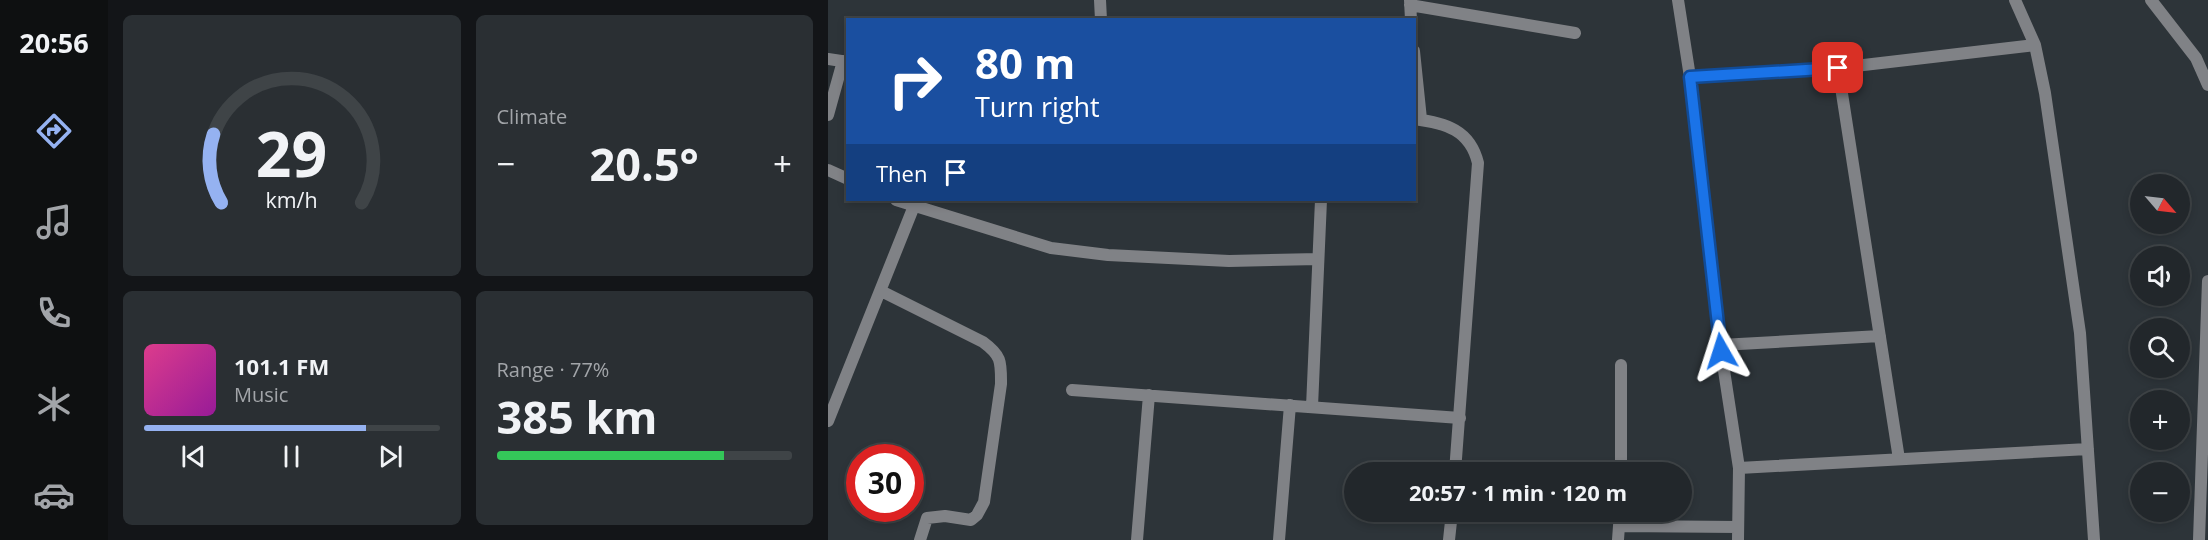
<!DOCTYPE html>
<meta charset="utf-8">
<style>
:root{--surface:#22272b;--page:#2a2f33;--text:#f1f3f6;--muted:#a2a5a9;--line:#3f4447;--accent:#95b2f1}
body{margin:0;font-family:"Open Sans",sans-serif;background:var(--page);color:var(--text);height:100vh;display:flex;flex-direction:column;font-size:22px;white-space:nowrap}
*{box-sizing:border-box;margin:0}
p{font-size:20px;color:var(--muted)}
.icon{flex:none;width:33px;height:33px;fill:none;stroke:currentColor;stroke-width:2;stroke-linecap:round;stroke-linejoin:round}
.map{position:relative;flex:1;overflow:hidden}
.drawer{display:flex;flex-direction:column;gap:15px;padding:15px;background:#131518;width:720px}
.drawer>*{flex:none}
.hud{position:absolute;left:18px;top:18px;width:570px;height:183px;border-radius:0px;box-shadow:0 3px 9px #0003,0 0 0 2px var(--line);background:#1a4fa0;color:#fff;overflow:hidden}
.needle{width:39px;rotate:118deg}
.buttons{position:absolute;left:1302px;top:174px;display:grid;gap:12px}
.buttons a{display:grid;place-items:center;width:60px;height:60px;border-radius:50%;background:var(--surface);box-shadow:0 3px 9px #0003,0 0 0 2px var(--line);font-size:30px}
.speed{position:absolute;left:18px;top:444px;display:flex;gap:12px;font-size:30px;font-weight:700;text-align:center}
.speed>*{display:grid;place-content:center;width:78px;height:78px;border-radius:50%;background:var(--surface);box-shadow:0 3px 9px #0003,0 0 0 2px var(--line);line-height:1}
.speed .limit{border:9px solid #d22;background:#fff;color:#111}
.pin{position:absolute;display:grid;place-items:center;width:51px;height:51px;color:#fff;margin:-26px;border-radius:12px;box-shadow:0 3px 9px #0006}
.me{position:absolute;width:66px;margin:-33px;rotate:354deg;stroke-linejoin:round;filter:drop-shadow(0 0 4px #0008)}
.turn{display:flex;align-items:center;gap:21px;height:126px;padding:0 30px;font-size:27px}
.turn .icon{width:78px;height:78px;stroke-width:2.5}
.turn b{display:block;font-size:42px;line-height:51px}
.then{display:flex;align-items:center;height:57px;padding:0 30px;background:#0003;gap:12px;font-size:22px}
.big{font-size:45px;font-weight:700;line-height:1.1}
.drawer .card{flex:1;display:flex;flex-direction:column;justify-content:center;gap:9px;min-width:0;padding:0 21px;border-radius:9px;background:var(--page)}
.drawer .dial{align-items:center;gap:0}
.dial svg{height:156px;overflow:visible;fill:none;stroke:var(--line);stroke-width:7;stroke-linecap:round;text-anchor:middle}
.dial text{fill:var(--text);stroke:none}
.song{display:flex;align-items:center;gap:18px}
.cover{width:72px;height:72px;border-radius:9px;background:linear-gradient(135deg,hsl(330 70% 55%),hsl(300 70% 35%))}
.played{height:6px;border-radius:3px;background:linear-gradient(90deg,var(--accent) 75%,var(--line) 75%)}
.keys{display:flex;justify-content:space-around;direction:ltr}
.heat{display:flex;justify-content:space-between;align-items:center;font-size:33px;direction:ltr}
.charge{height:9px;border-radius:4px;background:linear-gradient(90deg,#34c759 77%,var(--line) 0)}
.drawer .tiles{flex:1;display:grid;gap:15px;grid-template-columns:repeat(2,1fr)}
.trip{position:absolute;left:516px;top:462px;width:348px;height:60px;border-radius:30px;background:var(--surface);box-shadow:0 3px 9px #0003,0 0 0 2px var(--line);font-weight:700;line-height:60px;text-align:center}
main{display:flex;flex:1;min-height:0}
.tab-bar{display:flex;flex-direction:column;width:108px;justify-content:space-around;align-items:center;background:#0e1011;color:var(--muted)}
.tab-bar .icon{width:42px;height:42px}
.tab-bar .active{color:var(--accent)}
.tab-bar b{font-size:27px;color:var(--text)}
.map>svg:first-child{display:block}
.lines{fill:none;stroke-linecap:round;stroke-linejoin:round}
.street{stroke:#808286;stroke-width:12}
.route-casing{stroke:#114b97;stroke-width:15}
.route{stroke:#1a73e8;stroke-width:10}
</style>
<main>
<nav class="tab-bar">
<b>20:56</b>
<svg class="icon active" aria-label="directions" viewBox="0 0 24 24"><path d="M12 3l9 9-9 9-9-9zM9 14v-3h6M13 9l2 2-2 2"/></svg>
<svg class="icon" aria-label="music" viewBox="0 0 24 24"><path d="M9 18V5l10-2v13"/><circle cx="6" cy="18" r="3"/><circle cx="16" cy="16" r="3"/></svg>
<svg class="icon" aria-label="phone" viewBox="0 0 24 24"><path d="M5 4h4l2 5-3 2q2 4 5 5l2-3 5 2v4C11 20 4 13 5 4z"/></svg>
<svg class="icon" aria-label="climate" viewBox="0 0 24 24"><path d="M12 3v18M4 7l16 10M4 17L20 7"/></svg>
<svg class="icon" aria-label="car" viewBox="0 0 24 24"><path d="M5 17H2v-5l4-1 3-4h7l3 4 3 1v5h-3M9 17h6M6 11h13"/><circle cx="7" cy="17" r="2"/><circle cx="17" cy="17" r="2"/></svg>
</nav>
<section class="drawer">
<div class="tiles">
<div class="card dial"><svg viewBox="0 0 100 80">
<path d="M14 69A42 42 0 1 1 86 69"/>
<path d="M14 69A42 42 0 0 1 10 34" stroke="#95b2f1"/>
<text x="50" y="56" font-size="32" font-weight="700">29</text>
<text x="50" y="72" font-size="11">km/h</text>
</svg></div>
<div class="card"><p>Climate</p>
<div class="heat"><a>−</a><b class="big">20.5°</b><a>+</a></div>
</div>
<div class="card">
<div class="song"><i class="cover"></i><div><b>101.1 FM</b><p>Music</p></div></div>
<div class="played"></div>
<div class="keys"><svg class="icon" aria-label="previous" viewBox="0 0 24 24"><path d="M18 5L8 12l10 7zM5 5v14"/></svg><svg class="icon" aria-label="pause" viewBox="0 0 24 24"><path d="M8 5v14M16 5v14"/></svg><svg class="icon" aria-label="next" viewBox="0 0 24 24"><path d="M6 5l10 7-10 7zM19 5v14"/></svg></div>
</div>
<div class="card"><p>Range · 77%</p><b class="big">385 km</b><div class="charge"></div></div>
</div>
</section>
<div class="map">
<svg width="1380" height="540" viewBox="0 0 1380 540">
<rect width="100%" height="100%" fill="#2d3439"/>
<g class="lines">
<path class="street" d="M272 0 273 20
M582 0 583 20
M850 0 862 77 893 351 911 468 910 540
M1187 0 1207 45 1217 93 1252 333 1266 540
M1323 0 1368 58 1380 85
M582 5 747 33
M586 51 593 119
M0 59 20 62
M1010 68 1071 459
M862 77 1010 68 1207 45
M0 115 15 61
M586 119C618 123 642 130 650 163L627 472
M0 170 20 179
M68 200 223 248 280 255 401 261 490 259
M53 291 155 342C174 356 173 362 173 384L156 502 149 515 143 520 117 516 99 518 92 540
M893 345 1052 336
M244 390 632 418
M484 407 493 200
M0 421 86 206
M911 468 1260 449
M793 472V365
M791 526 910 527
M309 540 321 395
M451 540 462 405
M621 540 624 512
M790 540 792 512
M1371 540 1380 281"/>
</g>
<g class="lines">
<g class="route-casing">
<path id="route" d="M893 351 862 77 1010 68"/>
</g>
<use href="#route" class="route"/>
</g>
</svg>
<div class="buttons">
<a><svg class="needle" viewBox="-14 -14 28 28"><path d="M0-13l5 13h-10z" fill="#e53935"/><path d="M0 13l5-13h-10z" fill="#a2a5a9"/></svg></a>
<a><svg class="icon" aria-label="sound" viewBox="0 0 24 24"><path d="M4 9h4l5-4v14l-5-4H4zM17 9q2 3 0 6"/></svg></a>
<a><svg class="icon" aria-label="search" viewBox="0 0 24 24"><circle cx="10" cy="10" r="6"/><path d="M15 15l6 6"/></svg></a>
<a>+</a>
<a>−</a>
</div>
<div class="speed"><div class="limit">30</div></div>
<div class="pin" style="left:1010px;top:68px;background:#d93025"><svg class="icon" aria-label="arrive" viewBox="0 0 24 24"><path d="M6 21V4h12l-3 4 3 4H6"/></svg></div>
<svg class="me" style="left:893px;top:351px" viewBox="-20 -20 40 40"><path d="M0-17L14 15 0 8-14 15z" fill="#1a73e8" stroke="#fff" stroke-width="4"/></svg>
<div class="trip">20:57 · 1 min · 120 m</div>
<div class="hud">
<div class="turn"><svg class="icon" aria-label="right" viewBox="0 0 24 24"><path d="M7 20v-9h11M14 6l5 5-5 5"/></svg><div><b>80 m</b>Turn right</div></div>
<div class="then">Then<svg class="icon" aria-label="arrive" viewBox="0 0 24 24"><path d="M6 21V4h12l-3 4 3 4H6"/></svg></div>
</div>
</div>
</main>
